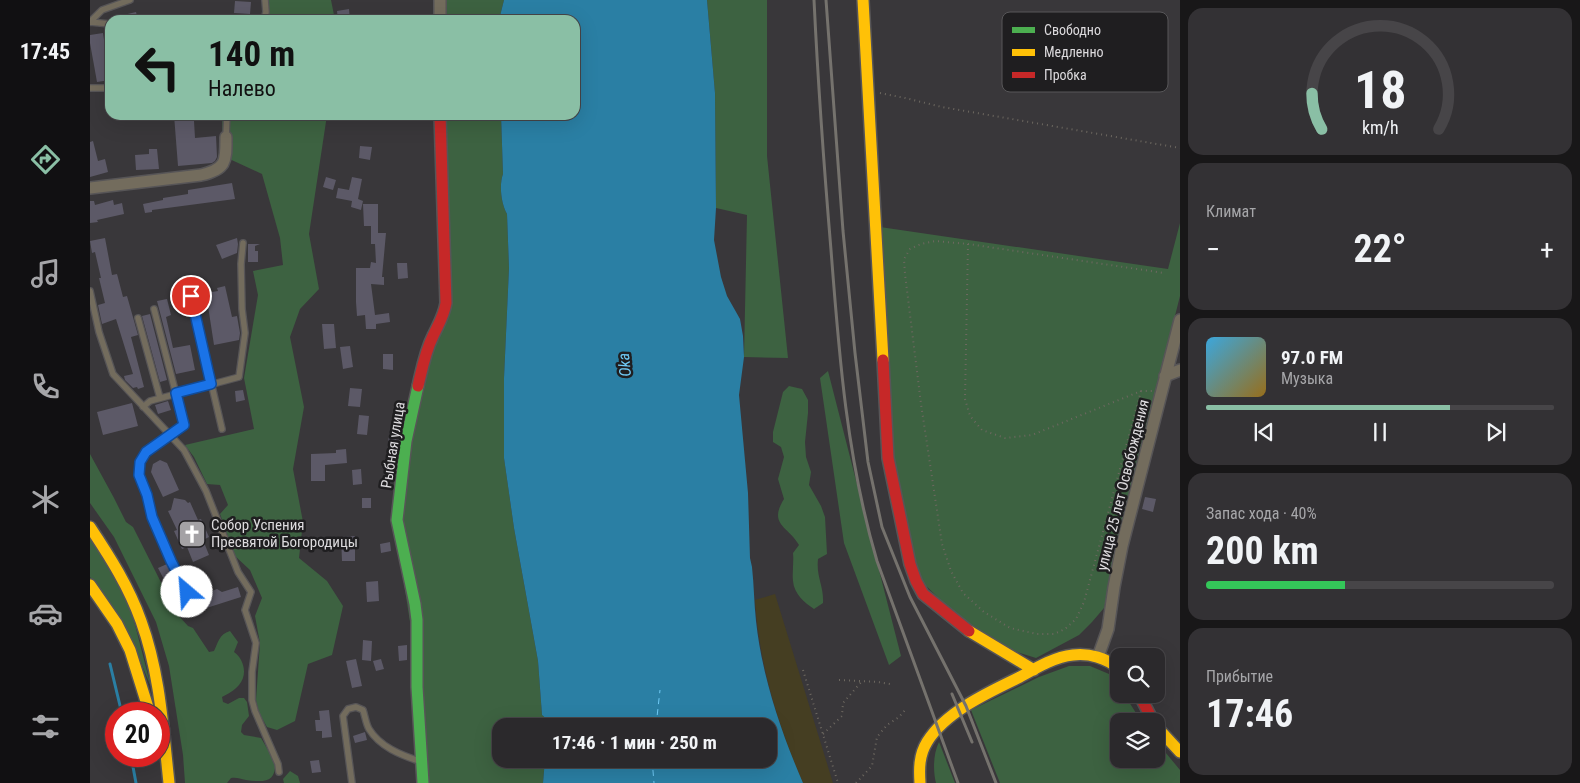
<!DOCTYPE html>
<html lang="ru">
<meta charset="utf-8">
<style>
:root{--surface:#2b292c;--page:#333134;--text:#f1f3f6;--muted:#a6a6a9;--line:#474548;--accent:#8abfa5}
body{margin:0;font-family:"Roboto Condensed",sans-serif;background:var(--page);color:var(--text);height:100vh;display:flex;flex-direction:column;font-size:19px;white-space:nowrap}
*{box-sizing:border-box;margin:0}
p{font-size:16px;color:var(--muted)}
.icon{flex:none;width:28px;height:28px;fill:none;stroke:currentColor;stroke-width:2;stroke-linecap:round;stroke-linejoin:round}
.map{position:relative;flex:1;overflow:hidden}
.drawer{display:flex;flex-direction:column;gap:8px;padding:8px;background:#181718;width:400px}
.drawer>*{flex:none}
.hud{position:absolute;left:15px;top:15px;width:475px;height:105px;border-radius:15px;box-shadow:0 5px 20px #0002,0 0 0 1px var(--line);background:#8abfa5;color:#111;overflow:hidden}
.buttons{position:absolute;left:1020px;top:648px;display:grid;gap:10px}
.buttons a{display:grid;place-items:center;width:55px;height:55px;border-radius:10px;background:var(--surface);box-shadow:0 5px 20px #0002,0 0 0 1px var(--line);font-size:25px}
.speed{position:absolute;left:15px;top:702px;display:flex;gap:10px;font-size:25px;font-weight:700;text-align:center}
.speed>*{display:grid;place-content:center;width:65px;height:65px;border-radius:50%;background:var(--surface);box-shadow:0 5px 20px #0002,0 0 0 1px var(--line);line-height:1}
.speed .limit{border:8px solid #d22;background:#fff;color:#111}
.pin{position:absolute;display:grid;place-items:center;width:42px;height:42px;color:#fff;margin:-21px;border:2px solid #fff;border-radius:50%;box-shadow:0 1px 5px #0007}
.me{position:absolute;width:55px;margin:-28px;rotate:333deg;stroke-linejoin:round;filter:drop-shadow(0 0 4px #0008)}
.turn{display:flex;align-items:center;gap:18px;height:105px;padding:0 20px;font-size:22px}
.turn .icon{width:65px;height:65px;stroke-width:2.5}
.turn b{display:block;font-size:35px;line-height:42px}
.big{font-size:38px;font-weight:700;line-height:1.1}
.drawer .card{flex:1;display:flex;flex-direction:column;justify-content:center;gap:8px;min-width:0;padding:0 18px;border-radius:15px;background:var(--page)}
.drawer .dial{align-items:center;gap:0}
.dial svg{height:130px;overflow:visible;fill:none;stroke:var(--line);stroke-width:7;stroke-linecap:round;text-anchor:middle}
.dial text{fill:var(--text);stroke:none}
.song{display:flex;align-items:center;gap:15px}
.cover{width:60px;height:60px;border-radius:8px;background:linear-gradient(135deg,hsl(200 70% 55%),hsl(40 70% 35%))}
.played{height:5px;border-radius:2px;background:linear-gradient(90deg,var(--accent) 70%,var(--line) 70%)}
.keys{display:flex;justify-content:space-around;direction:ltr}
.heat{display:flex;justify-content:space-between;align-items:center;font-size:28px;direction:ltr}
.charge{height:8px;border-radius:4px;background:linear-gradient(90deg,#34c759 40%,var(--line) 0)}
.trip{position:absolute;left:402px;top:718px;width:285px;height:50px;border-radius:15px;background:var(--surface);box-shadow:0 5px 20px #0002,0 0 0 1px var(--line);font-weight:700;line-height:50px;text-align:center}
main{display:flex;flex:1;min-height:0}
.menu{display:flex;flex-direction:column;width:90px;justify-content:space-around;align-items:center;background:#111012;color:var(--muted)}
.menu .icon{width:35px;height:35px}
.menu .selected{color:var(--accent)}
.menu b{font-size:22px;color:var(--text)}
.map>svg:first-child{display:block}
.green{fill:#3d6241}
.sand{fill:#453e22}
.water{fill:#2a7fa4}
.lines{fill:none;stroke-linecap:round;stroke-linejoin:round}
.stream{stroke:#2a7fa4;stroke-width:3}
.ferry{stroke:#70cbf7;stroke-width:1;stroke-dasharray:6 5;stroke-linecap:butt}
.building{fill:#5c5967}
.lane-casing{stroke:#575557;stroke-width:8}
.street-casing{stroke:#575557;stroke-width:14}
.fast-casing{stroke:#575557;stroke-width:14}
.slow-casing{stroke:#575557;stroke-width:14}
.jam-casing{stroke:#575557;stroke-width:14}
.path{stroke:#6d6860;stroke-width:2;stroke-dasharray:1 4;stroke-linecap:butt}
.lane{stroke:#736c5d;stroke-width:5.5}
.street{stroke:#736c5d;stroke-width:11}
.fast{stroke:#4caf50;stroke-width:11}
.slow{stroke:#ffc107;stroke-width:11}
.jam{stroke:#c62828;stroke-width:11}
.rail{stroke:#75726d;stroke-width:3}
.route-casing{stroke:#114b97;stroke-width:12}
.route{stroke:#1a73e8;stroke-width:9}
.labels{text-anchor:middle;stroke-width:5;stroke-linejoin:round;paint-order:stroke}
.street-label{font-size:15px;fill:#dddbde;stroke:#1f1e20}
.poi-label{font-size:15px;fill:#dddbde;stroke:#1f1e20;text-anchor:start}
.water-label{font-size:16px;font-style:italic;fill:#70cbf7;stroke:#1f1e20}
.key{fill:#1f1e20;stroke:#585759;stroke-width:1}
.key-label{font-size:14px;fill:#dddbde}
</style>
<main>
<nav class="menu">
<b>17:45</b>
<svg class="icon selected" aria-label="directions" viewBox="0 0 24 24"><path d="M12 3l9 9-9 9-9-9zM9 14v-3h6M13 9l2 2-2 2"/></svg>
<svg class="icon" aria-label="music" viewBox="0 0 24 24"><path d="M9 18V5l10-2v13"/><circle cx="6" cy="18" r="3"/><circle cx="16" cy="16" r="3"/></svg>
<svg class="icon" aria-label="phone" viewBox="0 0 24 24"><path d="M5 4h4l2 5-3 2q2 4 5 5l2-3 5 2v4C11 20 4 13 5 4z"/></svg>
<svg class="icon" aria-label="climate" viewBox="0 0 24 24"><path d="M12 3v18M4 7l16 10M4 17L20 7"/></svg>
<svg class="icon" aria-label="car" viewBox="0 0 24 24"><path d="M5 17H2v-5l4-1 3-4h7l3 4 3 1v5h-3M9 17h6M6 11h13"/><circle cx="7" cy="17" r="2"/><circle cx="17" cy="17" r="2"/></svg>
<svg class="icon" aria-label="filters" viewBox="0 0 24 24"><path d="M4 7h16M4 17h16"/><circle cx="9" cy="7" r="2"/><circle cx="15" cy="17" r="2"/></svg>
</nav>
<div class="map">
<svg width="1090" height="783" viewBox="0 0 1090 783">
<rect width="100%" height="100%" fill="#39373a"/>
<path class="green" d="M173 0H241L245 20H171L173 11Z
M347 0H414L409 20H347Z
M617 0H677V156L698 358 654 357 657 215 626 208 625 93Z
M132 115H237L219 234 229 289 210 309 200 337 214 407 203 469 213 522 209 558 237 581 253 606 242 655 218 664 205 721 187 730 177 727 169 713 166 700 170 643 165 616 172 598 160 570 145 556 130 514 138 505 130 485 117 484 104 457 95 445 164 429 154 378 168 295 163 271 193 265 190 238 172 174 133 156Z
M347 115H411L413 174C409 185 411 203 417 214L419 268 414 378V458L424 528 448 661 452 715 459 721 460 726H411V759H455L453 783H329L323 641 304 520 351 314Z
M1090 223V296L1027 545 1019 590 1014 608 1002 622 989 635 946 658 908 646 876 625 828 578 804 458 790 227 1078 269Z
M738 371 811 656 799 665 754 543 730 378Z
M699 386 712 389 718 400V413L715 442 716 457 721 472 719 485 731 506 735 517 737 554 728 559C726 577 734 586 733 603L724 609C715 603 704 594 703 581 702 572 704 562 703 553L709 545C698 526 678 525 694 499L688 479 694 457 691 447 683 442V432L693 392Z
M0 454 24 498 36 522 43 527 87 614 98 626 103 628 119 652 124 651C128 643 129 634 140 631L148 642 144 652C154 659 158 675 149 685 145 690 138 694 132 697L133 702 138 704 149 698H154L157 702 159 716 152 725 151 732 154 735 171 738 178 750 185 758C187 781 178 783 156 780 150 779 147 777 141 778L137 783H95L93 755 79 666 66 622 24 537 0 503Z
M0 537 40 605 61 687 49 658 16 598 0 577Z
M979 666H1000L1019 674 1029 684V694H1034L1051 721H1029V759H1066V741L1090 770V783H910L881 710 949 677Z
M849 742 865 783H846C843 771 843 754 849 742Z
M200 771 208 776 210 783H194L193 779Z"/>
<path class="sand" d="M685 594 743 783H713C688 726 669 663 665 600Z"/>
<path class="water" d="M414 0H617L625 93 626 208 624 240 631 277 637 296 650 319 653 336 654 357 649 395 658 493 660 558 662 567C664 585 664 603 666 621 672 676 691 732 713 783H453L455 759H679V726H460L459 721 452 715 448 661 424 528 414 458V378L419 268 417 214C411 203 409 185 413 174L411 115H485V20H409Z"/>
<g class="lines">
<path class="stream" d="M20 664 32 714
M41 756 46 783"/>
<path class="ferry" d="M566 726 570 690
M562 759 564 783"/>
</g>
<path class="building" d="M145 1 161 2 160 14 144 13Z
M259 9 260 20H248L247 11Z
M46 12 48 20H25V17Z
M13 33 20 80 7 82 0 43V35Z
M84 115H95V121H104L105 138 126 136 127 157 125 161 122 163 88 166Z
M3 141 8 161 15 159 18 172 0 177V142Z
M270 146 282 147 280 160 269 158Z
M59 149H67L69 169 46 170 45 155 59 154Z
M236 177 246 180 243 190 233 187Z
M262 177 272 179 268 199 273 201 271 210 261 207 262 201 246 198 248 188 259 190Z
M142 183 145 199 62 210V212L55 213 53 204 73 200V198L98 194V190Z
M23 200 24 205 32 203 34 214 7 220 8 222 0 223V201H4L5 205Z
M273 204H288V233H296L292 277H294V285L281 284 285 315 299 313 300 322 286 324V329H276L275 315 267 316 266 302V268H280L281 262 286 263 285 244H281V226H274Z
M15 238 22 275 27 274 33 297 37 296 48 335 41 337 54 387 48 389 47 387 43 388 35 380 34 376 43 374 26 319 12 324 8 305 15 303 9 278H11L5 252 2 253 0 241Z
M147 238 148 244 147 253 132 259 126 245Z
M158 244H170L165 246V251H168V262H158Z
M307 263H317L318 278 308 279Z
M135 286 142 317 147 316 150 333 149 340 124 345 116 293 128 291 127 288Z
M77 299 81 315 76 317 83 348 100 345 105 370 86 374 67 301Z
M60 314 77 380 70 382 52 316Z
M232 324H244L246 348 234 349Z
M260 346 263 367 253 369 250 347Z
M293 354H303V370L293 369Z
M260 388 272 389 270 407 258 406Z
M153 390 155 400 146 402 145 391Z
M78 401 81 410 68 414 65 405Z
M42 403 48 426 13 435 7 412Z
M269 415 279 416 277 435 267 434Z
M300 433 307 434 306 442 298 441Z
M256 449 257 463 235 465V481H221V454L246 453V450Z
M70 460 77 463 89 490 73 497 61 472 63 464Z
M271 469 272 484 263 485 262 470Z
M1055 497 1066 499 1063 512 1052 509Z
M84 498 95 500 98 503 100 502 108 520 111 519 119 537 113 540 119 555 103 562 97 547 92 549 84 531 87 530 78 511 81 510Z
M272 498H281V508H272Z
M265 536V561H252L251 537Z
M300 542 301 551 291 553 290 544Z
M77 564 90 588 81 593 68 568Z
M288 581 289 601 277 602 276 582Z
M148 587 151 597 107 611 104 601 117 596 122 591 127 589 132 592Z
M273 640 282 641 281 661 272 660Z
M317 645V660L309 661 308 646Z
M266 659 272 686 262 688 256 661Z
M291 659 294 669 286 671 283 661Z
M239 710 242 737 232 738V731H226L225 720H230L229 711Z
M275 732 277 740 265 743 263 736Z
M229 760 231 772 222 773 220 761Z"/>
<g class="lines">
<g class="lane-casing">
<path id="lane" d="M174 20 176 12 175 0
M0 22 12 10 40 0
M0 22 20 24
M0 88H20
M136 137 137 115
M0 291 9 332 23 374 94 450 116 491 148 572 161 592 155 610 166 643 162 672V700L165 711 188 764 189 772
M101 297 132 429
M64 309 94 425 56 452 50 462 49 475 57 495 62 517 81 561 97 592
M48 318 70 398
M53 407 60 401 149 377 155 333 152 309 151 264 153 243
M262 783 253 716 258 709 266 707 273 710C275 716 276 724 279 729 290 747 311 755 329 761"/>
</g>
<g class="street-casing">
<path id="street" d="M350 20V0
M0 188 111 175C137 169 136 161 136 137
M1075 376 1090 370
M1008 657 1018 629 1024 587 1032 546 1090 320"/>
</g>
<g class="fast-casing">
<path id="fast" d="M328 386 316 441 307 520 325 604 327 620V687L333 783"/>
</g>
<g class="slow-casing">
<path id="slow" d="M773 0 793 360
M0 527C20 557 39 587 51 621 70 673 73 728 79 783
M0 585 27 624 40 650 60 714
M879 631 944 670
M1066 726 1090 752
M830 783C829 769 829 755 837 742 855 712 899 692 930 677 946 668 964 657 983 655 999 653 1017 658 1029 669"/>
</g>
<g class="jam-casing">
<path id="jam" d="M793 360 798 458 820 564 826 581 833 594 879 631
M328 386C332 369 335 352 343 336 348 325 354 316 356 303L350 115
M1049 694 1063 721"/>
</g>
<path class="path" d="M790 93 815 98 852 107 1090 148
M878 244 875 399 880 416 892 430 915 438 942 435 1051 391H1062
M1051 391 994 602 986 619 975 629 964 634H947L920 628 894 612 873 593 861 571 852 544 831 404 815 274 814 259 820 249 831 244 845 241 878 244 1074 273
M713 670 748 783
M749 680 788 682 800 684
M733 734 752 716 753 703 772 681
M766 783 782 766 787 737 797 725 809 717 816 709"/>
<use href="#lane" class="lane"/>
<use href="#street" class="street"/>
<use href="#fast" class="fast"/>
<use href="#slow" class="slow"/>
<use href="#jam" class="jam"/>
<path class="rail" d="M724 0C728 83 734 167 741 250 749 355 757 460 787 561L868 783
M736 0 753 231 765 353 778 462 792 527 820 597 876 706 906 783
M862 694 882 742"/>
</g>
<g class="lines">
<g class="route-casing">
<path id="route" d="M97 592 81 561 62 517 57 495 49 475 50 462 56 452 94 425 86 393 121 384 101 296"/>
</g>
<use href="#route" class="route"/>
</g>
<defs>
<g id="church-square" transform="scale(1.4375)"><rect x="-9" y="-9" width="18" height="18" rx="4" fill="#a4a2a5" stroke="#1f1e20"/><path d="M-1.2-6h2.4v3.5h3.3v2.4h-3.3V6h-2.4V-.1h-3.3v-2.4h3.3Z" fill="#fff"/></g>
</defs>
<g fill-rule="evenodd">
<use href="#church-square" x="102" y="534"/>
</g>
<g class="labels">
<g class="street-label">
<text transform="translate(303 445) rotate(-81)" y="5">Рыбная улица</text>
<text transform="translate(1033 485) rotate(-76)" y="5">улица 25 лет Освобождения</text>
</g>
<g class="poi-label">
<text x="121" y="530">Собор Успения<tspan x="121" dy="17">Пресвятой Богородицы</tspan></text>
</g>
<g class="water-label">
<text transform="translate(534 365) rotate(-95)" y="6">Oka</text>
</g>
</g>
<rect x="912" y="12" width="166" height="80" rx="8" class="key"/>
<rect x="922" y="27" width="23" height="6" fill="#4caf50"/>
<rect x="922" y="49" width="23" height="7" fill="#ffc107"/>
<rect x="922" y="72" width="23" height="6" fill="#c62828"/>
<g class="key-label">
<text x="954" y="35">Свободно</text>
<text x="954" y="57">Медленно</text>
<text x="954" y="80">Пробка</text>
</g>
</svg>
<div class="buttons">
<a><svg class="icon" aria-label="search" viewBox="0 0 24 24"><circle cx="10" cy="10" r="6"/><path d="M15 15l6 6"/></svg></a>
<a><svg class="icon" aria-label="layers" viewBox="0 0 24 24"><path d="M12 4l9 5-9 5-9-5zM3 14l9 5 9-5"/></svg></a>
</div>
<div class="speed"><div class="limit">20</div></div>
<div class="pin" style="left:101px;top:296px;background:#d93025"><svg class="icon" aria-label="arrive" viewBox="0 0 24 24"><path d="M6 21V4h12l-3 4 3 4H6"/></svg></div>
<svg class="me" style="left:97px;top:592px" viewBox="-20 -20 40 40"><circle r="19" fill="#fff"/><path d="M0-13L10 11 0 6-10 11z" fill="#1a73e8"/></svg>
<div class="trip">17:46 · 1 мин · 250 m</div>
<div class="hud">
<div class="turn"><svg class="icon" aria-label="left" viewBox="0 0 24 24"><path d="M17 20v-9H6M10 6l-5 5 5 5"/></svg><div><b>140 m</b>Налево</div></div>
</div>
</div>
<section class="drawer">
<div class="card dial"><svg viewBox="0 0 100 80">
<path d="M14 69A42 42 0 1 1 86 69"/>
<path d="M14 69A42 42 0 0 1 8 47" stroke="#8abfa5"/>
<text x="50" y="56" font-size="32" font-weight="700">18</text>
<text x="50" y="72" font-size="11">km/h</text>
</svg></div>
<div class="card"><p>Климат</p>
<div class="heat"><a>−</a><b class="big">22°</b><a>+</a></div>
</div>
<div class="card">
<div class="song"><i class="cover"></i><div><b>97.0 FM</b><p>Музыка</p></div></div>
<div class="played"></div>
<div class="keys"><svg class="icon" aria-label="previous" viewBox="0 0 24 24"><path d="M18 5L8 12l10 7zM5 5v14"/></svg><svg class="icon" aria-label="pause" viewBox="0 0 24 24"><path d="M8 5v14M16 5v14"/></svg><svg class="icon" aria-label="next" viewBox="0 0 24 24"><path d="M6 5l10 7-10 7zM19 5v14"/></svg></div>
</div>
<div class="card"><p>Запас хода · 40%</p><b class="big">200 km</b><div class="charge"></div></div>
<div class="card"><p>Прибытие</p><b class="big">17:46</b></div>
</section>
</main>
